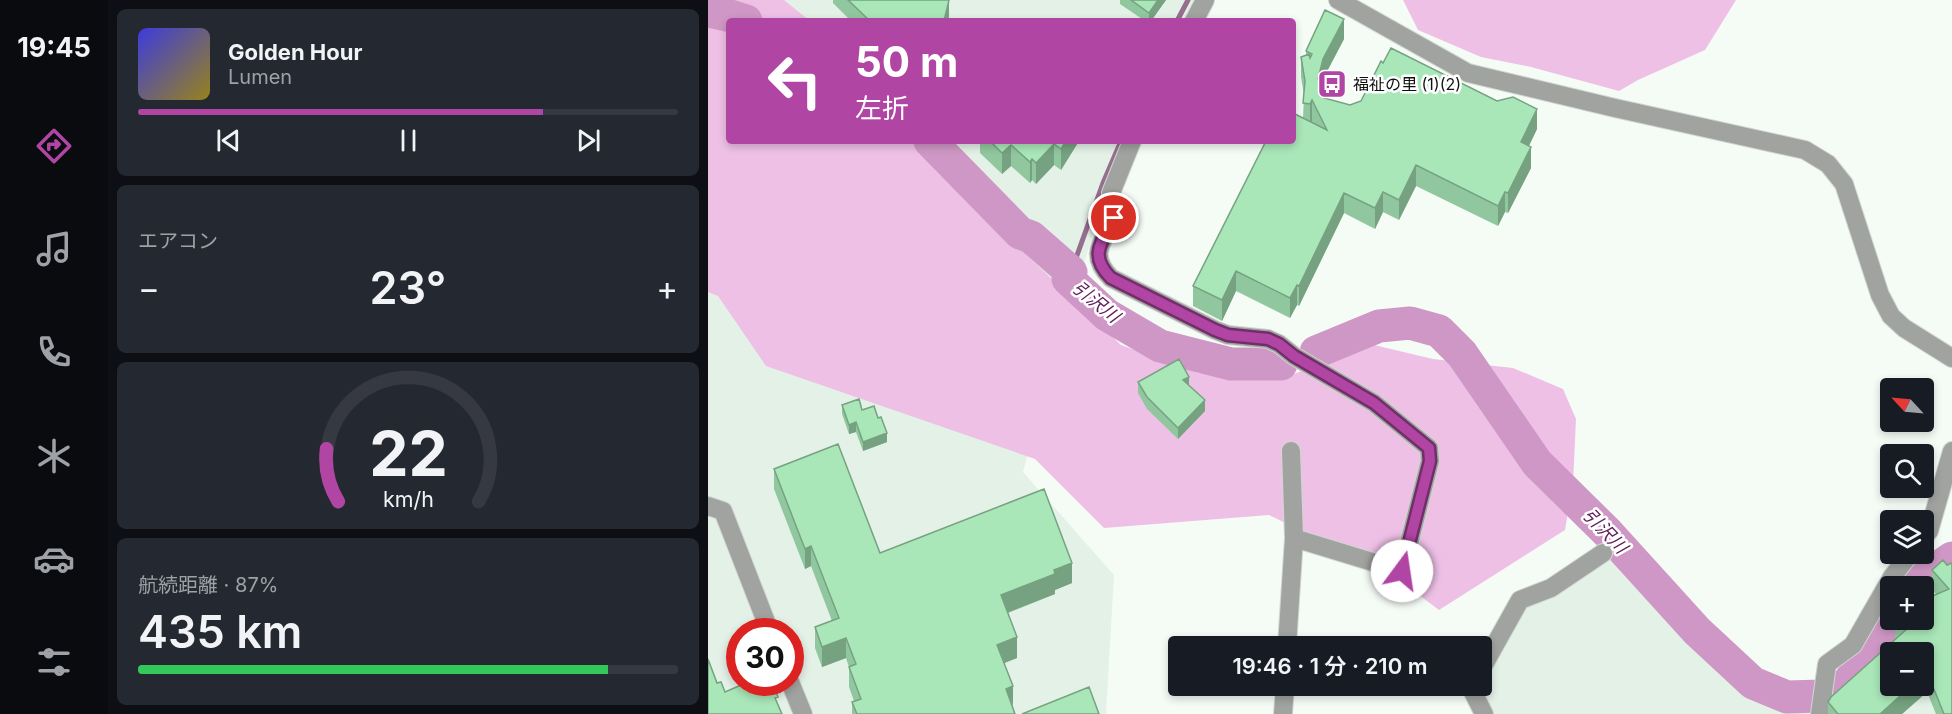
<!DOCTYPE html>
<html lang="ja">
<meta charset="utf-8">
<style>
:root{--surface:#171b24;--page:#242831;--text:#f1f3f6;--muted:#9ea1a6;--line:#363941;--accent:#b145a4}
body{margin:0;font-family:Inter,"Noto Sans JP",sans-serif;background:var(--page);color:var(--text);height:100vh;display:flex;flex-direction:column;font-size:22px;white-space:nowrap}
*{box-sizing:border-box;margin:0}
p{font-size:20px;color:var(--muted)}
.icon{flex:none;width:33px;height:33px;fill:none;stroke:currentColor;stroke-width:2;stroke-linecap:round;stroke-linejoin:round}
.map{position:relative;flex:1;overflow:hidden}
.panel{display:flex;flex-direction:column;gap:9px;padding:9px;background:#0d0f14;width:600px}
.panel>*{flex:none}
.hud{position:absolute;left:18px;top:18px;width:570px;height:126px;border-radius:6px;box-shadow:0 3px 9px #0003;background:#b145a4;color:#fff;overflow:hidden}
.needle{width:39px;rotate:296deg}
.fabs{position:absolute;left:1172px;top:378px;display:grid;gap:12px}
.fabs a{display:grid;place-items:center;width:54px;height:54px;border-radius:6px;background:var(--surface);box-shadow:0 3px 9px #0003;font-size:30px}
.speed{position:absolute;left:18px;top:618px;display:flex;gap:12px;font-size:30px;font-weight:700;text-align:center}
.speed>*{display:grid;place-content:center;width:78px;height:78px;border-radius:50%;background:var(--surface);box-shadow:0 3px 9px #0003;line-height:1}
.speed .limit{border:9px solid #d22;background:#fff;color:#111}
.pin{position:absolute;display:grid;place-items:center;width:51px;height:51px;color:#fff;margin:-26px;border:3px solid #fff;border-radius:50%;box-shadow:0 2px 6px #0007}
.me{position:absolute;width:66px;margin:-33px;rotate:14deg;stroke-linejoin:round;filter:drop-shadow(0 0 4px #0008)}
.turn{display:flex;align-items:center;gap:21px;height:126px;padding:0 30px;font-size:27px}
.turn .icon{width:78px;height:78px;stroke-width:2.5}
.turn b{display:block;font-size:42px;line-height:51px}
.big{font-size:45px;font-weight:600;line-height:1.1}
.panel .card{flex:1;display:flex;flex-direction:column;justify-content:center;gap:9px;min-width:0;padding:0 21px;border-radius:9px;background:var(--page)}
.panel .dial{align-items:center;gap:0}
.dial svg{height:156px;overflow:visible;fill:none;stroke:var(--line);stroke-width:7;stroke-linecap:round;text-anchor:middle}
.dial text{fill:var(--text);stroke:none}
.song{display:flex;align-items:center;gap:18px}
.cover{width:72px;height:72px;border-radius:9px;background:linear-gradient(135deg,hsl(240 70% 55%),hsl(50 70% 35%))}
.played{height:6px;border-radius:3px;background:linear-gradient(90deg,var(--accent) 75%,var(--line) 75%)}
.keys{display:flex;justify-content:space-around;direction:ltr}
.heat{display:flex;justify-content:space-between;align-items:center;font-size:33px;direction:ltr}
.charge{height:9px;border-radius:4px;background:linear-gradient(90deg,#34c759 87%,var(--line) 0)}
.trip{position:absolute;left:460px;top:636px;width:324px;height:60px;border-radius:6px;background:var(--surface);box-shadow:0 3px 9px #0003;font-weight:600;line-height:60px;text-align:center}
main{display:flex;flex:1;min-height:0}
.tabs{display:flex;flex-direction:column;width:108px;justify-content:space-around;align-items:center;background:#090b0e;color:var(--muted)}
.tabs .icon{width:42px;height:42px}
.tabs .selected{color:var(--accent)}
.tabs b{font-size:27px;color:var(--text)}
.map>svg:first-child{display:block}
.built{fill:#e4f1e7;fill-rule:evenodd}
.green{fill:#eec0e6}
.lines{fill:none;stroke-linecap:round;stroke-linejoin:round}
.stream{stroke:#966f8f;stroke-width:5}
.river{stroke:#cf97c5;stroke-width:33}
.street-casing{stroke:#d0d7d1;stroke-width:20}
.street{stroke:#a0a3a0;stroke-width:18}
.wall{fill:#91c79e}
.shaded-wall{fill:#76a281}
.building{fill:#a9e7b8;stroke:#76a281;stroke-width:1.5}
.route-casing{stroke:#732d6b;stroke-width:15}
.route{stroke:#b145a4;stroke-width:10}
.labels{text-anchor:middle;stroke-width:5;stroke-linejoin:round;paint-order:stroke}
.poi-label{font-size:16px;fill:#101210;stroke:#fff;text-anchor:start}
.water-label{font-size:18px;font-style:italic;fill:#61205a;stroke:#fff}
</style>
<main>
<nav class="tabs">
<b>19:45</b>
<svg class="icon selected" aria-label="directions" viewBox="0 0 24 24"><path d="M12 3l9 9-9 9-9-9zM9 14v-3h6M13 9l2 2-2 2"/></svg>
<svg class="icon" aria-label="music" viewBox="0 0 24 24"><path d="M9 18V5l10-2v13"/><circle cx="6" cy="18" r="3"/><circle cx="16" cy="16" r="3"/></svg>
<svg class="icon" aria-label="phone" viewBox="0 0 24 24"><path d="M5 4h4l2 5-3 2q2 4 5 5l2-3 5 2v4C11 20 4 13 5 4z"/></svg>
<svg class="icon" aria-label="climate" viewBox="0 0 24 24"><path d="M12 3v18M4 7l16 10M4 17L20 7"/></svg>
<svg class="icon" aria-label="car" viewBox="0 0 24 24"><path d="M5 17H2v-5l4-1 3-4h7l3 4 3 1v5h-3M9 17h6M6 11h13"/><circle cx="7" cy="17" r="2"/><circle cx="17" cy="17" r="2"/></svg>
<svg class="icon" aria-label="filters" viewBox="0 0 24 24"><path d="M4 7h16M4 17h16"/><circle cx="9" cy="7" r="2"/><circle cx="15" cy="17" r="2"/></svg>
</nav>
<section class="panel">
<div class="card">
<div class="song"><i class="cover"></i><div><b>Golden Hour</b><p>Lumen</p></div></div>
<div class="played"></div>
<div class="keys"><svg class="icon" aria-label="previous" viewBox="0 0 24 24"><path d="M18 5L8 12l10 7zM5 5v14"/></svg><svg class="icon" aria-label="pause" viewBox="0 0 24 24"><path d="M8 5v14M16 5v14"/></svg><svg class="icon" aria-label="next" viewBox="0 0 24 24"><path d="M6 5l10 7-10 7zM19 5v14"/></svg></div>
</div>
<div class="card"><p>エアコン</p>
<div class="heat"><a>−</a><b class="big">23°</b><a>+</a></div>
</div>
<div class="card dial"><svg viewBox="0 0 100 80">
<path d="M14 69A42 42 0 1 1 86 69"/>
<path d="M14 69A42 42 0 0 1 8 42" stroke="#b145a4"/>
<text x="50" y="56" font-size="32" font-weight="700">22</text>
<text x="50" y="72" font-size="11">km/h</text>
</svg></div>
<div class="card"><p>航続距離 · 87%</p><b class="big">435 km</b><div class="charge"></div></div>
</section>
<div class="map">
<svg width="1244" height="714" viewBox="0 0 1244 714">
<rect width="100%" height="100%" fill="#f5fcf6"/>
<path class="built" d="M0 0H490L479 21H21V141H420L401 184 348 351 315 472 406 575 398 714H0ZM32 632H82V682H32Z
M906 549 1025 677 1044 691 1071 701 1106 705 1123 698 1156 672 1174 651 1190 620H1215V588L1226 578 1244 570V714H784L771 686H774V680L816 604 846 593ZM1182 652H1215V686H1182Z"/>
<path class="green" d="M0 0H76L102 21H21V141H225L304 241 413 345 491 373 580 376 666 345 725 359 805 368 855 389 868 419 865 483 857 530 731 610 683 574 561 515 396 528 327 459 58 366 10 296 0 292Z
M695 0H1028L997 50 930 80 911 91 823 67 773 57 710 30Z"/>
<g class="lines">
<path class="stream" d="M469 21 480 0
M363 272 395 183 413 141"/>
<path class="river" d="M0 11 19 15 38 21
M222 141 312 233 323 237 363 272 360 279 399 315 452 346 523 364H573
M608 352 671 326 702 323 731 331 754 354 829 463 900 533 989 631 1045 683 1079 697 1114 696 1126 692 1141 682 1182 619
M1204 586 1244 558"/>
<g class="street-casing">
<path id="street" d="M630 0 760 73 907 108 1097 150 1120 164 1136 184 1172 295 1183 316 1196 328 1244 358
M486 21 497 0
M424 141 403 193C421 230 368 243 403 278L507 330 520 335 560 339 571 344 586 356 666 403 721 448 722 461 694 571 586 538
M0 506 15 511 62 632
M1215 538 1221 531 1244 451
M579 646 586 538 583 451
M774 668 812 600 843 588 895 553
M82 682 95 714
M764 686 763 688 776 714
M575 714 577 686
M1112 714 1119 664 1145 645 1184 577 1202 554"/>
</g>
<use href="#street" class="street"/>
</g>
<path class="wall" d="M125 0H241V16L240 21H143L125 3Z
M412 0H458L443 21H437L412 4Z
M636 39 615 79 613 88 616 98 642 105 829 129 821 146 823 168 800 213 797 212 790 226 708 186 691 220 675 212 667 229 636 213 591 306 589 305 582 318 528 291 514 321 485 306V286L595 118 596 95 593 77V57L598 55V51Z
M272 141H371L353 170 346 165 328 184 324 180 322 183 303 166 294 174 272 153Z
M430 382 481 385 497 411 470 439 439 409 430 393Z
M134 405 154 410 179 442 155 451 148 432 141 434 134 414Z
M66 469 172 553 364 583 347 590V594L300 613 309 658 296 663 304 706 307 714H144V702L146 701 141 687V667L138 658 114 667 107 648V627L124 621 103 566 97 569 66 489Z
M1244 563V714H1228L1219 692 1194 714H1120V702L1187 639V621L1228 594 1224 590V570Z"/>
<path class="shaded-wall" d="M241 0V16L240 21H236Z
M450 0H458L443 21H441V13Z
M636 19V39L615 79 610 99V79L615 59Z
M604 100V121L602 124V104Z
M829 109V129L813 162V142Z
M358 141H371L353 170V149Z
M346 144V165L328 184V163Z
M303 145V166L294 174V153Z
M823 147V168L800 213V193Z
M324 159V180L322 183V162Z
M708 165V186L691 220V200Z
M675 192V212L667 229V208Z
M797 192V212L790 226V206Z
M636 193V213L591 306V286Z
M528 271V291L514 321V300Z
M589 285V305L582 318V298Z
M481 377V388L475 380Z
M497 400V411L470 439V428Z
M148 422V432L141 434V425Z
M179 433V442L155 451V442Z
M103 546V566L97 569V549Z
M364 563V583L347 590V594L293 615V595L346 570Z
M309 637V658L289 666V645Z
M138 638V658L114 667V647Z
M1219 672V692L1194 714H1172L1203 686H1215V675Z
M305 686V706L298 689Z"/>
<path class="building" d="M140 0H241L236 21H162Z
M423 0H450L441 13Z
M617 10 636 19 615 59 610 79 616 98 642 105 653 101 673 61 675 63 683 48 789 101 805 97 829 109 813 142 823 147 800 193 797 192 790 206 708 165 691 200 675 192 667 208 636 193 591 286 589 285 582 298 528 271 514 300 485 286 558 141H585V113L619 130 604 100 602 104 595 103 597 81 593 57 601 54 602 58 604 54 598 51Z
M282 141H358L353 149 346 144 328 163 324 159 322 162 303 145 294 153Z
M471 359 481 377 475 380 497 400 470 428 439 397 430 382Z
M151 399 154 410 166 406 170 418 173 417 179 433 155 442 148 422 141 425 134 405Z
M130 444 172 553 336 489 364 563 346 570 347 574 293 595 309 637 289 645 305 686 298 689 307 714H149L144 702 153 699 141 667 148 664 138 638 114 647 107 627 131 618 103 546 97 549 66 469Z
M1235 560 1239 565 1244 563V714H1236L1219 672 1215 675V652H1182V686H1203L1172 714H1130L1120 702 1123 697 1200 628 1187 621 1188 620H1215V600L1241 589 1224 570Z
M0 659 9 683 13 682 17 692 40 682H64L70 697 67 698 74 714H0Z
M381 687 391 714H314Z"/>
<g class="lines">
<g class="route-casing">
<path id="route" d="M406 218C394 242 380 255 403 278L507 330 520 335 560 339 571 344 586 356 666 403 721 448 722 461 694 571"/>
</g>
<use href="#route" class="route"/>
</g>
<defs>
<g id="bus-square" transform="scale(1.5)"><rect x="-9" y="-9" width="18" height="18" rx="4" fill="#b145a4" stroke="#fff"/><path d="M-5-6H5V4H4V6H2V4H-2V6H-4V4H-5ZM-3.5-4V0h7V-4ZM-3.5 1.2v1.5H-2V1.2ZM2 1.2v1.5H3.5V1.2Z" fill="#fff"/></g>
</defs>
<g fill-rule="evenodd">
<use href="#bus-square" x="624" y="84"/>
</g>
<g class="labels">
<g class="poi-label">
<text x="645" y="90">福祉の里 (1)(2)</text>
</g>
<g class="water-label">
<text transform="translate(388 302) rotate(39)" y="6">引沢川</text>
<text transform="translate(897 531) rotate(46)" y="6">引沢川</text>
</g>
</g>
</svg>
<div class="fabs">
<a><svg class="needle" viewBox="-14 -14 28 28"><path d="M0-13l5 13h-10z" fill="#e53935"/><path d="M0 13l5-13h-10z" fill="#9ea1a6"/></svg></a>
<a><svg class="icon" aria-label="search" viewBox="0 0 24 24"><circle cx="10" cy="10" r="6"/><path d="M15 15l6 6"/></svg></a>
<a><svg class="icon" aria-label="layers" viewBox="0 0 24 24"><path d="M12 4l9 5-9 5-9-5zM3 14l9 5 9-5"/></svg></a>
<a>+</a>
<a>−</a>
</div>
<div class="speed"><div class="limit">30</div></div>
<div class="pin" style="left:406px;top:218px;background:#d93025"><svg class="icon" aria-label="arrive" viewBox="0 0 24 24"><path d="M6 21V4h12l-3 4 3 4H6"/></svg></div>
<svg class="me" style="left:694px;top:571px" viewBox="-20 -20 40 40"><circle r="19" fill="#fff"/><path d="M0-13L10 11 0 6-10 11z" fill="#b145a4"/></svg>
<div class="trip">19:46 · 1 分 · 210 m</div>
<div class="hud">
<div class="turn"><svg class="icon" aria-label="left" viewBox="0 0 24 24"><path d="M17 20v-9H6M10 6l-5 5 5 5"/></svg><div><b>50 m</b>左折</div></div>
</div>
</div>
</main>
